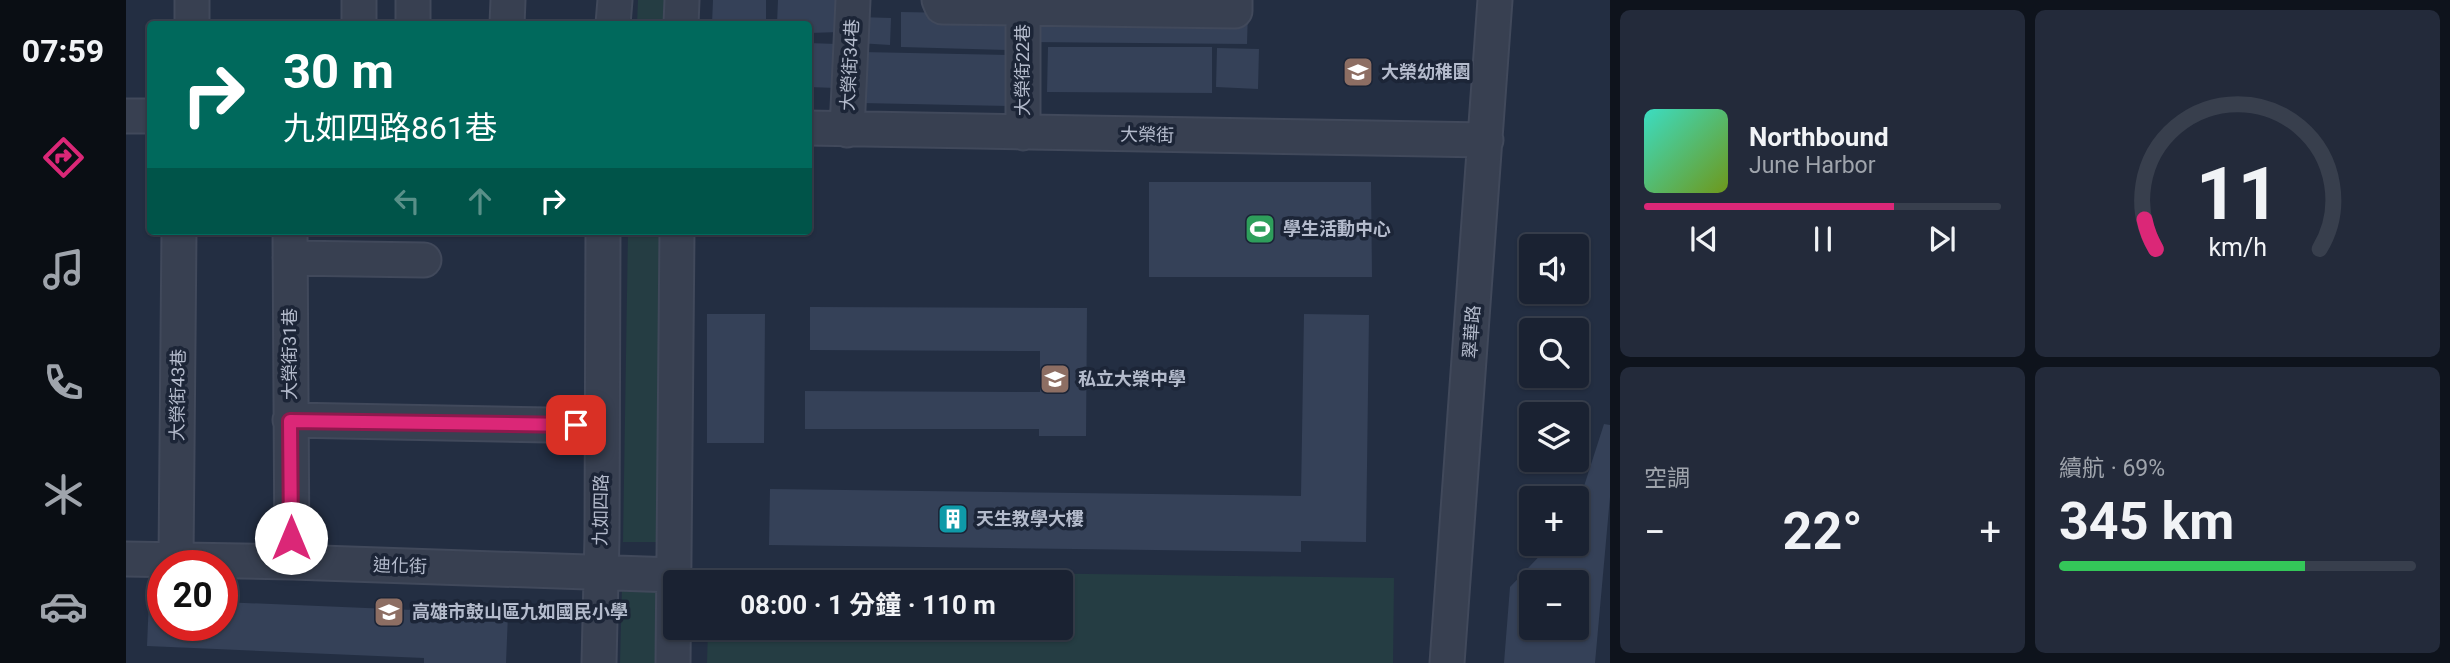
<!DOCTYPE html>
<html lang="zh-TW">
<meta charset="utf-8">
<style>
:root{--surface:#1a2232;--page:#232a3a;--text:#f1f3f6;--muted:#9fa4ac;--line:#383f4d;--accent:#db2777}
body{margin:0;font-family:Roboto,"Noto Sans TC",sans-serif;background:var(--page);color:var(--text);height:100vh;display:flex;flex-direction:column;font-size:26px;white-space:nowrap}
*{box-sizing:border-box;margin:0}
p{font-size:23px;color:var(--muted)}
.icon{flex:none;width:38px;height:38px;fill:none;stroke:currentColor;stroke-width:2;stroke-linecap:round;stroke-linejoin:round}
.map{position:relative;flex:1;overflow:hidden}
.drawer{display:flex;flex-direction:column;gap:10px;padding:10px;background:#0e131c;width:840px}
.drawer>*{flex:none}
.top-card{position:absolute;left:21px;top:21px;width:665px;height:214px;border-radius:7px;box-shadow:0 2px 5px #0004,0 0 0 2px var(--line);background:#00695c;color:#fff;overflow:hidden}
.tools{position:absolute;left:1393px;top:234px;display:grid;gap:14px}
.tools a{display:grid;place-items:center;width:70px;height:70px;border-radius:7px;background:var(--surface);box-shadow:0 2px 5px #0004,0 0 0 2px var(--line);font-size:35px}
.speed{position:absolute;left:21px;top:550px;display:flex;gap:14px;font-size:35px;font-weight:700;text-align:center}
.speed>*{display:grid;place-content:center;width:91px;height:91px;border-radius:50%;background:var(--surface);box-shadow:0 2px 5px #0004,0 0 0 2px var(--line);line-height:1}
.speed .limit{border:10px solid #d22;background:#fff;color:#111}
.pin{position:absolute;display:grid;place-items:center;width:60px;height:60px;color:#fff;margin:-30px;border-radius:14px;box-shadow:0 4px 10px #0006}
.me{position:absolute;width:77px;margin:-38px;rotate:0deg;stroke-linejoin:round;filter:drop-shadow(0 0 5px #0008)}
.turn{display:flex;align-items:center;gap:24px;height:147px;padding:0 21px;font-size:32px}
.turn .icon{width:91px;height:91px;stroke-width:2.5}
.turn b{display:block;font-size:49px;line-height:60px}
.lanes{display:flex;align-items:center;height:66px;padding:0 21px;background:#0003;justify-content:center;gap:35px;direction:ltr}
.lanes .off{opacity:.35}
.big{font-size:52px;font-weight:700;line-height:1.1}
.drawer .tile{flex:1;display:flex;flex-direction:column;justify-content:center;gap:10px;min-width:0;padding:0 24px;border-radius:10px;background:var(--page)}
.drawer .dial{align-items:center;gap:0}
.dial svg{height:182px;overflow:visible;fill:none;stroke:var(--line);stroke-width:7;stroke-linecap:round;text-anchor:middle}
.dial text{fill:var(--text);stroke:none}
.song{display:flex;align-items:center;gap:21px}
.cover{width:84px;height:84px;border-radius:10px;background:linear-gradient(135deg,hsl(170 70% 55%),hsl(80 70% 35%))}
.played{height:7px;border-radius:4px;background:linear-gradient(90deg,var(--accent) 70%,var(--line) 70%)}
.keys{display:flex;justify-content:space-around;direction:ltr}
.heat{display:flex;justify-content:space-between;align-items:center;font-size:38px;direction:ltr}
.charge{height:10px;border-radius:5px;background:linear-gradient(90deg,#34c759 69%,var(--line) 0)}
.drawer .tiles{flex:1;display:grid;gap:10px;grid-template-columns:repeat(2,1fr)}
.trip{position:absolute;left:537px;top:570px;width:410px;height:70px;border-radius:7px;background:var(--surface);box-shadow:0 2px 5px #0004,0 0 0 2px var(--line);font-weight:700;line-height:70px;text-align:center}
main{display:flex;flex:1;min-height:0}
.tabs{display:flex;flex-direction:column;width:126px;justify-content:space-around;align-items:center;background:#0a0e14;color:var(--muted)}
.tabs .icon{width:49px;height:49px}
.tabs .selected{color:var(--accent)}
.tabs b{font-size:32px;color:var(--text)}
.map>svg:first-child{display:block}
.green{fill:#253d43}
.building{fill:#354158;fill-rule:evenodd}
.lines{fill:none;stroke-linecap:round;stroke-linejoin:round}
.minor-casing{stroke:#41495b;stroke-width:37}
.minor{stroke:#384051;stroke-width:33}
.route-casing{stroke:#8e194d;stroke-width:18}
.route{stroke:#db2777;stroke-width:12}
.labels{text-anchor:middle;stroke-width:7;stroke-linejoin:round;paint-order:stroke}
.street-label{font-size:18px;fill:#b4bbcc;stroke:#1c2537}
.poi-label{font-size:18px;font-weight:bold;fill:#b4bbcc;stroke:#1c2537;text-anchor:start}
</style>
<main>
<nav class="tabs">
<b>07:59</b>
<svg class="icon selected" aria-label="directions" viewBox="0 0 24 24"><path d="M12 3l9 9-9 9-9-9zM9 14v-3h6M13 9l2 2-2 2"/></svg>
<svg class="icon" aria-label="music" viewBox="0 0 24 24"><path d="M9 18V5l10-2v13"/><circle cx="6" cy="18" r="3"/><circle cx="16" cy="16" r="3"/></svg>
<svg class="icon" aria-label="phone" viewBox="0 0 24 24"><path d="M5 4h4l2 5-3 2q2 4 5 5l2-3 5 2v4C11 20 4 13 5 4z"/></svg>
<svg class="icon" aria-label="climate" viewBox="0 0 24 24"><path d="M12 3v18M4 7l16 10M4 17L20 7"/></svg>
<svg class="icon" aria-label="car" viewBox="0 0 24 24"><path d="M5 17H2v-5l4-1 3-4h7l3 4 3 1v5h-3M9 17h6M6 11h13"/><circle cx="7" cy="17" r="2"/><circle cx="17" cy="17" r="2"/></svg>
</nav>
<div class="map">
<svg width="1484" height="663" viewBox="0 0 1484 663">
<rect width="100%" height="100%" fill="#232e42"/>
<path class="green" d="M512 0H548V24H511Z
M502 231H537L532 542H497Z
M583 569 1268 578 1267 663H581L582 628H934V583H583Z
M496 587 531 588 529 663H494Z"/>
<path class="building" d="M587 0H640V24H586Z
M652 0H716L715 32 682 33V24H651Z
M904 8 1122 10 1121 44 904 42Z
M775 12 882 14 881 50 775 47Z
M733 17 765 18 764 45 732 43Z
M682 43 711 44 710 88 682 87Z
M922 47H1086V93L921 92Z
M1091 48 1133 49 1132 89 1090 87Z
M736 52 883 55 882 106 735 103Z
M1023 182H1245L1246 277H1023Z
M684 307 961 308 960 436H913V429H679V391L914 392V351L684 350Z
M581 314H639L638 443H581Z
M1178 314 1243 315 1240 542 1175 541V552L643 545 644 489 1175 496Z
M1478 424 1484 425V497L1469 663H1378L1384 587 1425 544H1451V508ZM1405 583H1451V628H1405Z
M23 599 37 600V625H96V602L382 614 380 663H298V658L21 646Z"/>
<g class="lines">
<g class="minor-casing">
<path id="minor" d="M813 0 816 7 1109 11V0
M66 24V0
M233 24V0
M287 24V0
M381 24 382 0
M487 24 489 0
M555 24 556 0
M0 116H24
M682 128 1360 140
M721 130 727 0
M897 133V0
M164 231 166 562
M164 258 298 260
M164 420 476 426
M0 559 166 562 548 575
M50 559 53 231
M473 663 476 537 477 231
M547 663 551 231
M1321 663 1369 0"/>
</g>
<use href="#minor" class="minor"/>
</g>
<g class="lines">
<g class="route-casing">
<path id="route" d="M165 538 164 421 450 425"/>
</g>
<use href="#route" class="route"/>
</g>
<defs>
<g id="school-square" transform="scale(1.575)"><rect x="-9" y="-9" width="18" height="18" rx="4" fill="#8d6e63" stroke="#1c2537"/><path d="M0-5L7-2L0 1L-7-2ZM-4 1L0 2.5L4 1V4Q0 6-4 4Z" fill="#fff"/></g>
<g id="stadium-square" transform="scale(1.575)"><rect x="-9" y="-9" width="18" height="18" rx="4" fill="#2e9e5b" stroke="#1c2537"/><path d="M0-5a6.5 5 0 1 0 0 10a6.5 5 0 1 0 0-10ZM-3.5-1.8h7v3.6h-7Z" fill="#fff"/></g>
<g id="building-square" transform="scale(1.575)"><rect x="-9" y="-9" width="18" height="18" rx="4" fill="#0f9aa8" stroke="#1c2537"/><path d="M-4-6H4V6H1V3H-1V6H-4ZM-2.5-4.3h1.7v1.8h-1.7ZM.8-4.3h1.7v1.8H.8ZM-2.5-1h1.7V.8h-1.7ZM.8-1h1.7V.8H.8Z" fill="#fff"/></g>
</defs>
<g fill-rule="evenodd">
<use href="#school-square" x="1232" y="72"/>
<use href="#stadium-square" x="1134" y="229"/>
<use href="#school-square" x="929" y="379"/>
<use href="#building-square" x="827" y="519"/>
<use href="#school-square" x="263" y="612"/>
</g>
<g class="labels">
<g class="street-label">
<text transform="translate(724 65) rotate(-87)" y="6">大榮街34巷</text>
<text transform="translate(897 70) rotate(-90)" y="6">大榮街22巷</text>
<text transform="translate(1021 135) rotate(1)" y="6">大榮街</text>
<text transform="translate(1346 332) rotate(-86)" y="6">翠華路</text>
<text transform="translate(164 354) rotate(-90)" y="6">大榮街31巷</text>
<text transform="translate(52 395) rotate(-89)" y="6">大榮街43巷</text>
<text transform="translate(475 510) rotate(-89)" y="6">九如四路</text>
<text transform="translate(274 566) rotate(2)" y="6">迪化街</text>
</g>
<g class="poi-label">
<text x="1255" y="78">大榮幼稚園</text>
<text x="1157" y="235">學生活動中心</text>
<text x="952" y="385">私立大榮中學</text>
<text x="850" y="525">天生教學大樓</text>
<text x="286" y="618">高雄市鼓山區九如國民小學</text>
</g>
</g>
</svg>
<div class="tools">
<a><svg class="icon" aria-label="sound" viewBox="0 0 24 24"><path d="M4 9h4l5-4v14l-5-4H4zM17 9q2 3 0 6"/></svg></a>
<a><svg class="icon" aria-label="search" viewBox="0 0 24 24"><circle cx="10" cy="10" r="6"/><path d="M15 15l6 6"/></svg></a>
<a><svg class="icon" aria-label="layers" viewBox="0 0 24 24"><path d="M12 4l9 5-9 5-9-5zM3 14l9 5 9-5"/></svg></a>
<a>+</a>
<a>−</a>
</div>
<div class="speed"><div class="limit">20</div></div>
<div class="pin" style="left:450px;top:425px;background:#d93025"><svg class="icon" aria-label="arrive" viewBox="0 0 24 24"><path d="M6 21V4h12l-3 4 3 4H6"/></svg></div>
<svg class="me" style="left:165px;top:538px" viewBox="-20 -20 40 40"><circle r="19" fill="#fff"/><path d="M0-13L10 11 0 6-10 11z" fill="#db2777"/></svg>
<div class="trip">08:00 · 1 分鐘 · 110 m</div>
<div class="top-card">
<div class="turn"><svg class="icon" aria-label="right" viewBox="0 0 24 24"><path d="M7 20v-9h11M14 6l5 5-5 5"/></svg><div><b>30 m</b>九如四路861巷</div></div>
<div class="lanes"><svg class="icon off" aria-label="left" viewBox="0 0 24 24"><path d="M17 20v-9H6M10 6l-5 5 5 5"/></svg><svg class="icon off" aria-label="ahead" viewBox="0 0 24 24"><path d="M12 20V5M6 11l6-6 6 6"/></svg><svg class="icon" aria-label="right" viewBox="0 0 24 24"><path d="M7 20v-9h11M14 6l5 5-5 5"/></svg></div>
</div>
</div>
<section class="drawer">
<div class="tiles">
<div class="tile">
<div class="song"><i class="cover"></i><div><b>Northbound</b><p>June Harbor</p></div></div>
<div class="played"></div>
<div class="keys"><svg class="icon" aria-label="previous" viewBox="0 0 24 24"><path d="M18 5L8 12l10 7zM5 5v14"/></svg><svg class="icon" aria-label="pause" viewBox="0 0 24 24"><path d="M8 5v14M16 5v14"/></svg><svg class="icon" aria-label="next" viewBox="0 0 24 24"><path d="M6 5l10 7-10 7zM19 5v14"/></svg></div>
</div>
<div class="tile dial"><svg viewBox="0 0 100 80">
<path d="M14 69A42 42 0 1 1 86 69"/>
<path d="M14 69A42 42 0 0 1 9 56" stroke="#db2777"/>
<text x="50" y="56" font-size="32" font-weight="700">11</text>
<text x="50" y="72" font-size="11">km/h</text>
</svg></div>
<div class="tile"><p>空調</p>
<div class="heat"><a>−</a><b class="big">22°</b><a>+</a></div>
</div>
<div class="tile"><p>續航 · 69%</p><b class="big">345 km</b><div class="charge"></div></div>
</div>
</section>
</main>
